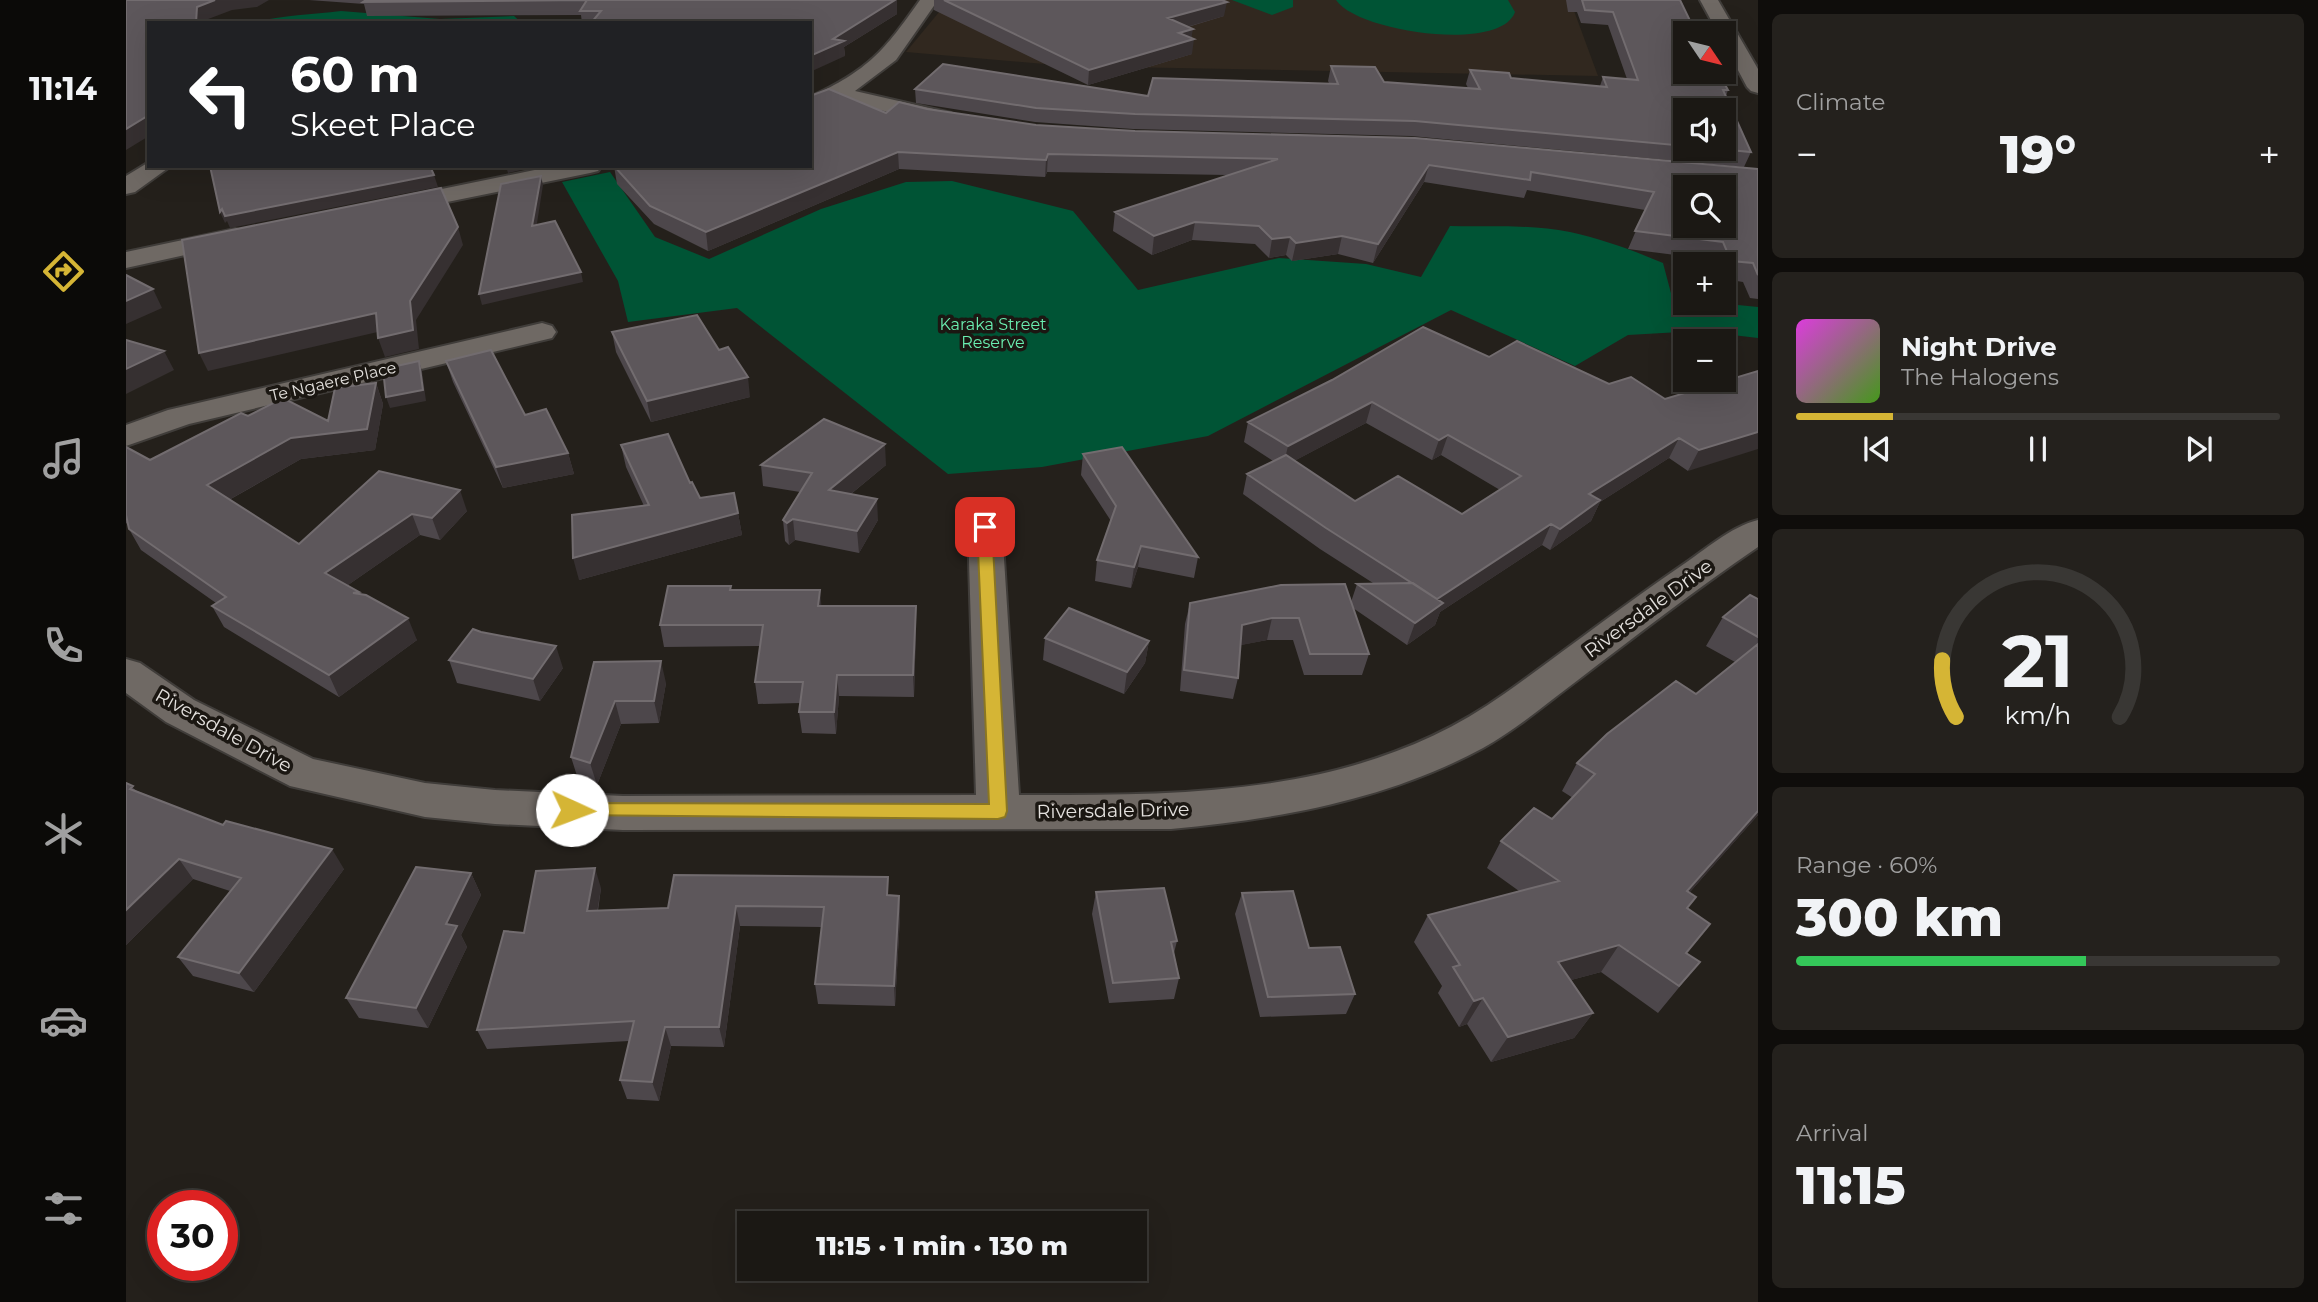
<!DOCTYPE html>
<meta charset="utf-8">
<style>
:root{--surface:#1b1814;--page:#24211d;--text:#f1f3f6;--muted:#a0a0a0;--line:#393734;--accent:#d5b535}
body{margin:0;font-family:Montserrat,sans-serif;background:var(--page);color:var(--text);height:100vh;display:flex;flex-direction:column;font-size:26px;white-space:nowrap}
*{box-sizing:border-box;margin:0}
p{font-size:23px;color:var(--muted)}
.icon{flex:none;width:38px;height:38px;fill:none;stroke:currentColor;stroke-width:2;stroke-linecap:round;stroke-linejoin:round}
.map{position:relative;flex:1;overflow:hidden}
.sheet{display:flex;flex-direction:column;gap:14px;padding:14px;background:#0f0d0b;width:560px}
.sheet>*{flex:none}
.hud{position:absolute;left:21px;top:21px;width:665px;height:147px;border-radius:0px;box-shadow:0 7px 28px #0002,0 0 0 2px var(--line);background:#202124;color:#fff;overflow:hidden}
.needle{width:46px;rotate:125deg}
.controls{position:absolute;left:1547px;top:21px;display:grid;gap:14px}
.controls a{display:grid;place-items:center;width:63px;height:63px;border-radius:0px;background:var(--surface);box-shadow:0 7px 28px #0002,0 0 0 2px var(--line);font-size:35px}
.speed{position:absolute;left:21px;top:1190px;display:flex;gap:14px;font-size:35px;font-weight:700;text-align:center}
.speed>*{display:grid;place-content:center;width:91px;height:91px;border-radius:50%;background:var(--surface);box-shadow:0 7px 28px #0002,0 0 0 2px var(--line);line-height:1}
.speed .limit{border:10px solid #d22;background:#fff;color:#111}
.pin{position:absolute;display:grid;place-items:center;width:60px;height:60px;color:#fff;margin:-30px;border-radius:14px;box-shadow:0 4px 10px #0006}
.me{position:absolute;width:77px;margin:-38px;rotate:92deg;stroke-linejoin:round;filter:drop-shadow(0 0 5px #0008)}
.turn{display:flex;align-items:center;gap:24px;height:147px;padding:0 28px;font-size:32px}
.turn .icon{width:91px;height:91px;stroke-width:2.5}
.turn b{display:block;font-size:49px;line-height:60px}
.big{font-size:52px;font-weight:800;line-height:1.1}
.sheet .widget{flex:1;display:flex;flex-direction:column;justify-content:center;gap:10px;min-width:0;padding:0 24px;border-radius:10px;background:var(--page)}
.sheet .dial{align-items:center;gap:0}
.dial svg{height:182px;overflow:visible;fill:none;stroke:var(--line);stroke-width:7;stroke-linecap:round;text-anchor:middle}
.dial text{fill:var(--text);stroke:none}
.song{display:flex;align-items:center;gap:21px}
.cover{width:84px;height:84px;border-radius:10px;background:linear-gradient(135deg,hsl(300 70% 55%),hsl(100 70% 35%))}
.played{height:7px;border-radius:4px;background:linear-gradient(90deg,var(--accent) 20%,var(--line) 20%)}
.keys{display:flex;justify-content:space-around;direction:ltr}
.heat{display:flex;justify-content:space-between;align-items:center;font-size:38px;direction:ltr}
.charge{height:10px;border-radius:5px;background:linear-gradient(90deg,#34c759 60%,var(--line) 0)}
.trip{position:absolute;left:611px;top:1211px;width:410px;height:70px;border-radius:0px;background:var(--surface);box-shadow:0 7px 28px #0002,0 0 0 2px var(--line);font-weight:800;line-height:70px;text-align:center}
main{display:flex;flex:1;min-height:0}
.tab-bar{display:flex;flex-direction:column;width:126px;justify-content:space-around;align-items:center;background:#0b0a08;color:var(--muted)}
.tab-bar .icon{width:49px;height:49px}
.tab-bar .selected{color:var(--accent)}
.tab-bar b{font-size:32px;color:var(--text)}
.map>svg:first-child{display:block}
.built{fill:#31281f}
.green{fill:#005435}
.lines{fill:none;stroke-linecap:round;stroke-linejoin:round}
.street-casing{stroke:#403d3a;stroke-width:4}
.street{fill:#6f6964;fill-rule:evenodd}
.wall{fill:#4d474b;fill-rule:evenodd}
.shaded-wall{fill:#363031}
.building{fill:#5d575b;stroke:#726c6f;stroke-width:2;fill-rule:evenodd}
.route{fill:#d5b535;stroke:#8a7622;stroke-width:2}
.labels{text-anchor:middle;stroke-width:7;stroke-linejoin:round;paint-order:stroke}
.far-park-label{font-size:16px;fill:#6aeeb0;stroke:#1b1712}
.far-street-label{font-size:16px;fill:#e3e0dd;stroke:#1b1712}
.street-label{font-size:19px;fill:#e3e0dd;stroke:#1b1712}
</style>
<main>
<nav class="tab-bar">
<b>11:14</b>
<svg class="icon selected" aria-label="directions" viewBox="0 0 24 24"><path d="M12 3l9 9-9 9-9-9zM9 14v-3h6M13 9l2 2-2 2"/></svg>
<svg class="icon" aria-label="music" viewBox="0 0 24 24"><path d="M9 18V5l10-2v13"/><circle cx="6" cy="18" r="3"/><circle cx="16" cy="16" r="3"/></svg>
<svg class="icon" aria-label="phone" viewBox="0 0 24 24"><path d="M5 4h4l2 5-3 2q2 4 5 5l2-3 5 2v4C11 20 4 13 5 4z"/></svg>
<svg class="icon" aria-label="climate" viewBox="0 0 24 24"><path d="M12 3v18M4 7l16 10M4 17L20 7"/></svg>
<svg class="icon" aria-label="car" viewBox="0 0 24 24"><path d="M5 17H2v-5l4-1 3-4h7l3 4 3 1v5h-3M9 17h6M6 11h13"/><circle cx="7" cy="17" r="2"/><circle cx="17" cy="17" r="2"/></svg>
<svg class="icon" aria-label="filters" viewBox="0 0 24 24"><path d="M4 7h16M4 17h16"/><circle cx="9" cy="7" r="2"/><circle cx="15" cy="17" r="2"/></svg>
</nav>
<div class="map">
<svg width="1632" height="1302" viewBox="0 0 1632 1302">
<rect width="100%" height="100%" fill="#24201b"/>
<path class="built" d="M823 0H1444L1472 76 941 66 780 52Z"/>
<path class="green" d="M1106 0H1167V7L1146 15Z
M1210 0H1382L1389 12C1375 53 1231 32 1210 0Z
M215 11 314 19 388 16 396 23H125C155 15 185 15 215 11Z
M484 172 529 237 583 259 695 209 780 182 826 181 947 211 1012 290 1153 258 1240 264 1295 277 1324 226C1364 227 1405 224 1444 232 1476 239 1506 250 1537 263L1546 297 1559 299V303H1592L1632 307V338L1572 331 1502 335 1449 366 1325 310 1082 436 916 467 822 474 611 308 502 322 492 281 436 182Z"/>
<g class="lines">
<g class="street-casing">
<path id="street" d="M794 0H812L770 60 729 91 825 113 828 118 825 123 817 125 712 100 684 111V97C743 70 758 51 794 0Z
M1574 0H1592L1632 69V93L1625 91 1621 87 1598 44V33H1592Z
M23 162V166H45L9 192 0 194V176Z
M428 166H476L472 171 464 173 267 213 258 211 255 206 258 201 267 199Z
M109 229 118 232 122 237 118 242 0 268V252Z
M416 323 426 326 430 332 426 338 63 424 0 446V425L42 410Z
M859 516 871 519 876 527 893 795C1062 795 1234 797 1378 694 1437 652 1495 607 1555 566 1579 550 1604 527 1632 520V547C1570 589 1511 635 1452 680 1421 703 1391 729 1357 748 1261 800 1153 819 1045 829L497 830 369 824 299 817 164 786 40 722 0 693V659L14 663 68 700 187 759 299 783 369 790 497 796 850 795 842 527 847 519Z"/>
</g>
<use href="#street" class="street"/>
</g>
<path class="wall" d="M183 0H771V14L718 47 719 56 684 23H456L455 15 241 16 238 4Z
M808 0H1097L1098 16 1062 27 1066 38V54L962 85 808 10Z
M1440 0H1554L1559 33 1602 90 1600 96 1625 152 1618 167 1285 136 1007 129 909 122 790 103 789 89 1022 96 1203 83 1202 81 1205 66 1258 82 1342 88 1340 84 1344 70 1385 78 1474 86 1477 77 1501 79 1482 25 1455 23 1451 12H1442ZM1559 110 1598 149H1559Z
M801 109 910 125 1632 169V299L1624 298 1617 282 1598 279V264H1590L1589 260 1502 249 1519 210 1401 190 1398 198 1298 182 1247 263 1212 254 1166 261 1160 255 1143 258 1129 244 1066 240 1026 255 987 231 989 212 1102 175 921 172 919 177 773 169 582 251 528 224 491 184 488 166 760 113Z
M486 332 593 350 624 397 525 422 490 352Z
M1363 357 1483 384 1539 399 1632 371 1562 471 1543 458 1474 502 1465 521 1424 550 1416 545 1314 612 1309 625 1281 645 1227 608 1243 654 1236 675H1178L1167 640H1141L1114 645 1112 678 1107 699 1054 691 1059 624 1064 603 1225 602 1231 584 1247 583 1194 549 1117 494 1121 474 1147 461 1118 442 1122 422ZM1240 423 1306 460 1315 455 1374 490 1336 514 1229 501 1168 461Z
M320 361 399 415 442 453 448 474 377 488 327 382Z
M250 383 257 404 249 450 175 459 103 500 173 544 253 471 341 511 314 540 294 535 222 585 235 594 291 640 213 697 98 627 86 606 90 603 15 550 3 529 2 524 0 523V447L24 460 122 416 202 421Z
M495 445 564 483 574 498 612 513 616 535 453 580 518 506 500 467Z
M957 454 1072 557 1068 578 1012 567 1005 588 969 581 971 560 985 521 955 475Z
M635 465H760L725 494 752 520 733 553 669 540 663 545 659 541 657 520 674 492 637 486Z
M606 590 696 606 790 628 788 697 713 696 710 734 676 733 673 712 674 703 632 704 629 682 634 646 538 647 534 625Z
M1632 599V815L1563 893 1561 909V953L1574 962 1532 1013 1475 972 1445 980 1467 1013 1448 1038 1365 1062 1341 1024 1333 1027 1312 993 1316 986 1288 942 1302 915 1393 891 1361 868 1375 841 1426 819 1447 798 1436 791 1451 763 1570 694 1609 662 1580 646 1597 617Z
M919 638 1023 641 1019 663 998 694 917 660Z
M323 660 437 668 414 701 331 683Z
M468 662 540 683 533 723 495 724 471 785 452 779 445 757Z
M0 783 11 791 97 825 218 869 128 992 67 976 52 957 104 891 67 879 0 945Z
M345 873 355 895 335 935 341 947 302 1028 233 1018 220 998Z
M475 888 472 911 773 896 774 916 769 1006 692 1004 689 984 696 927 614 926 598 1047 545 1046 533 1101 501 1099 494 1080 503 1041 361 1049 351 1030 398 933Z
M970 892 1051 941 1048 953 1053 978 1048 999 983 1003 966 914Z
M1116 893 1183 948 1229 994 1220 1014 1134 1017 1109 914Z"/>
<path class="shaded-wall" d="M89 0H143L131 7 106 10 77 21V23H70L71 7Z
M769 0H771V14L718 47 719 56 684 72V56L707 39Z
M1101 2 1098 16 1040 33 1042 18Z
M1067 29 1065 40 1068 39 1066 54 962 85 963 70 1053 33Z
M23 115V136L0 150V129Z
M772 152 773 169 582 251 580 232Z
M922 154 921 172 919 177 920 160Z
M1303 165 1298 182 1247 263 1252 244Z
M380 166H413L382 173Z
M308 175 312 187 104 228 101 221 99 223 94 212 96 209Z
M415 176 417 185 409 236 406 226Z
M1069 222 1066 240 1026 255 1028 236Z
M332 227 337 245 290 320 293 349 259 357 252 338 284 301Z
M1216 236 1212 254 1166 261 1170 243Z
M1164 237 1160 255 1143 258 1146 239Z
M455 272 457 282 356 305 353 294Z
M27 289 36 308 0 324V301Z
M250 313 256 331 82 371 73 353Z
M38 351 48 370 0 394V369Z
M293 361 296 371 300 401 264 408 260 397Z
M622 377 624 397 525 422 521 401Z
M250 383 257 404 249 450 175 459 92 506 81 485 165 438 241 429Z
M1246 402 1240 423 1157 467 1162 446Z
M1632 432V449L1562 471 1573 450Z
M1322 435 1315 455 1306 460 1313 440Z
M1553 438 1543 458 1474 502 1465 521 1424 550 1434 529 1463 494Z
M759 444 760 465 704 511 703 490Z
M442 453 448 474 377 488 370 467Z
M334 490 341 511 314 540 306 518Z
M751 499 752 520 733 553 731 531Z
M612 513 616 535 453 580 447 558Z
M286 514 294 535 209 594 199 573Z
M667 519 669 540 663 545 661 523Z
M1425 524 1416 545 1314 612 1309 625 1281 645 1289 623 1311 599Z
M1015 546 1012 567 1005 588 1008 567Z
M694 590 696 612 692 606Z
M790 606V628L788 697 787 675Z
M282 618 291 640 213 697 203 675Z
M1146 618 1141 640 1111 646 1116 625Z
M1023 641 1019 663 998 694 1001 672Z
M430 646 437 668 414 701 407 679Z
M535 661 540 683 533 723 528 701Z
M711 675 713 696 710 734 708 712Z
M489 701 495 724 471 785 464 763Z
M1632 811V815L1541 918 1561 891Z
M206 849 218 869 128 992 113 973Z
M53 859 67 879 0 945V910Z
M469 868 475 888 468 931 461 911Z
M345 873 355 895 335 935 341 947 302 1028 290 1008 320 924Z
M773 896 774 916 769 1006 768 986Z
M610 906 614 926 598 1047 593 1027Z
M1493 945 1475 972 1415 988 1432 962Z
M1357 998 1341 1024 1333 1027 1348 1001Z
M1467 1013 1448 1038 1365 1062 1382 1037Z
M539 1027 545 1046 533 1101 526 1082Z"/>
<path class="building" d="M0 0H89L71 7 70 23H23V115L0 129Z
M240 0H769L707 39 718 41 684 56V23H465L475 11H454L461 0 237 2Z
M818 0H1096L1101 2 1042 18 1067 29 1053 33 1068 39 963 70Z
M1456 0H1554L1570 33H1559V72H1592L1602 90H1597L1625 152 1593 149H1598V110H1559V146L1289 121 1009 114 910 108 789 89 817 64 1022 96 1027 78 1212 84 1205 66 1249 67 1258 82 1354 89 1344 70 1383 73 1385 78 1481 87 1477 77 1512 80 1487 12 1459 10Z
M703 89 760 113 773 102 801 109 910 125 1009 131 1289 138 1632 169V275L1627 263 1605 261 1597 242 1509 231 1528 192 1405 172 1404 180 1303 165 1252 244 1216 236 1170 243 1164 237 1146 239 1133 226 1069 222 1028 236 989 212 1152 159 922 154 920 160 772 152 580 232 524 206 488 166H684V96ZM1559 187H1598V226H1559Z
M84 166H304L308 175 99 216 96 209 94 212Z
M415 176 406 226 429 221 455 272 353 294 375 184Z
M315 188 332 227 284 301 287 330 252 338 250 313 73 353 56 240Z
M0 275 27 289 0 301Z
M571 315 593 350 602 347 622 377 521 401 486 332Z
M1297 327 1363 357 1391 341 1483 384 1505 377 1539 399 1632 371V432L1573 450 1553 438 1463 494 1474 500 1434 529 1425 524 1311 599 1200 528 1121 474 1160 455 1229 501 1272 476 1336 514 1395 476 1322 435 1313 440 1246 402 1162 446 1122 422 1206 380Z
M0 340 38 351 0 369Z
M365 350 399 415 420 409 442 453 370 467 320 361Z
M293 361 297 390 260 397 257 369Z
M250 383 241 429 165 438 81 485 173 544 253 471 334 490 306 518 286 514 199 573 233 592 227 593 240 595 282 618 203 675 86 606 100 597 3 529 0 515V447L24 460 115 413 122 416 157 398 202 421 209 388Z
M698 419 759 444 703 490 751 499 731 531 667 519 661 523 657 520 686 473 635 465Z
M542 434 564 483 566 482 574 498 608 493 612 513 447 558 446 515 523 505 495 445Z
M996 447 1072 557 1015 546 1008 567 971 560 990 506 957 454Z
M1287 583 1317 603 1289 623 1231 584Z
M1219 584 1243 654H1184L1173 618H1146L1116 625 1112 678 1058 670 1064 603 1155 585Z
M542 586H605L604 590H694L692 606H790L787 675H711L708 712H673L677 682H629L637 625H534Z
M1624 595 1632 599V637L1597 617Z
M943 608 1023 641 1001 672 919 638Z
M347 629 355 632 430 646 407 679 323 660Z
M1632 644V811L1561 891 1570 897 1561 908 1584 924 1560 953 1574 962 1553 986 1493 945 1432 962 1467 1013 1382 1037 1357 998 1348 1001 1327 967 1334 965 1302 915 1433 881 1375 841 1408 808 1426 819 1469 774 1451 763 1481 734 1550 681 1570 694Z
M535 661 528 701H489L464 763 445 757 468 662Z
M0 783 7 786 4 789 97 825 100 821 206 849 113 973 52 957 115 878 53 859 0 910Z
M290 867 345 873 320 924 331 926 290 1008 220 998Z
M469 868 461 911 542 908 548 875 762 877 761 895 773 896 768 986 689 984 698 907 610 906 593 1027H539L526 1082 494 1080 508 1021 351 1030 378 931 398 933 410 871Z
M1038 888 1051 941 1045 942 1053 978 987 983 970 892Z
M1167 891 1183 948 1214 947 1229 994 1142 997 1116 893Z"/>
<path class="route" d="M859 523 866 527 881 811 879 817 872 819 440 815 437 810 440 805 446 803 863 804 851 527Z"/>
<g class="labels">
<g class="far-park-label">
<text x="867" y="330">Karaka Street<tspan x="867" dy="18">Reserve</tspan></text>
</g>
<g class="far-street-label">
<text transform="translate(207 381) rotate(-13)" y="6">Te Ngaere Place</text>
</g>
<g class="street-label">
<text transform="translate(1522 608) rotate(-36)" y="7">Riversdale Drive</text>
<text transform="translate(98 730) rotate(29)" y="7">Riversdale Drive</text>
<text transform="translate(987 810) rotate(-1)" y="7">Riversdale Drive</text>
</g>
</g>
</svg>
<div class="controls">
<a><svg class="needle" viewBox="-14 -14 28 28"><path d="M0-13l5 13h-10z" fill="#e53935"/><path d="M0 13l5-13h-10z" fill="#a0a0a0"/></svg></a>
<a><svg class="icon" aria-label="sound" viewBox="0 0 24 24"><path d="M4 9h4l5-4v14l-5-4H4zM17 9q2 3 0 6"/></svg></a>
<a><svg class="icon" aria-label="search" viewBox="0 0 24 24"><circle cx="10" cy="10" r="6"/><path d="M15 15l6 6"/></svg></a>
<a>+</a>
<a>−</a>
</div>
<div class="speed"><div class="limit">30</div></div>
<div class="pin" style="left:859px;top:527px;background:#d93025"><svg class="icon" aria-label="arrive" viewBox="0 0 24 24"><path d="M6 21V4h12l-3 4 3 4H6"/></svg></div>
<svg class="me" style="left:446px;top:810px" viewBox="-20 -20 40 40"><circle r="19" fill="#fff"/><path d="M0-13L10 11 0 6-10 11z" fill="#d5b535"/></svg>
<div class="trip">11:15 · 1 min · 130 m</div>
<div class="hud">
<div class="turn"><svg class="icon" aria-label="left" viewBox="0 0 24 24"><path d="M17 20v-9H6M10 6l-5 5 5 5"/></svg><div><b>60 m</b>Skeet Place</div></div>
</div>
</div>
<section class="sheet">
<div class="widget"><p>Climate</p>
<div class="heat"><a>−</a><b class="big">19°</b><a>+</a></div>
</div>
<div class="widget">
<div class="song"><i class="cover"></i><div><b>Night Drive</b><p>The Halogens</p></div></div>
<div class="played"></div>
<div class="keys"><svg class="icon" aria-label="previous" viewBox="0 0 24 24"><path d="M18 5L8 12l10 7zM5 5v14"/></svg><svg class="icon" aria-label="pause" viewBox="0 0 24 24"><path d="M8 5v14M16 5v14"/></svg><svg class="icon" aria-label="next" viewBox="0 0 24 24"><path d="M6 5l10 7-10 7zM19 5v14"/></svg></div>
</div>
<div class="widget dial"><svg viewBox="0 0 100 80">
<path d="M14 69A42 42 0 1 1 86 69"/>
<path d="M14 69A42 42 0 0 1 8 44" stroke="#d5b535"/>
<text x="50" y="56" font-size="32" font-weight="700">21</text>
<text x="50" y="72" font-size="11">km/h</text>
</svg></div>
<div class="widget"><p>Range · 60%</p><b class="big">300 km</b><div class="charge"></div></div>
<div class="widget"><p>Arrival</p><b class="big">11:15</b></div>
</section>
</main>
